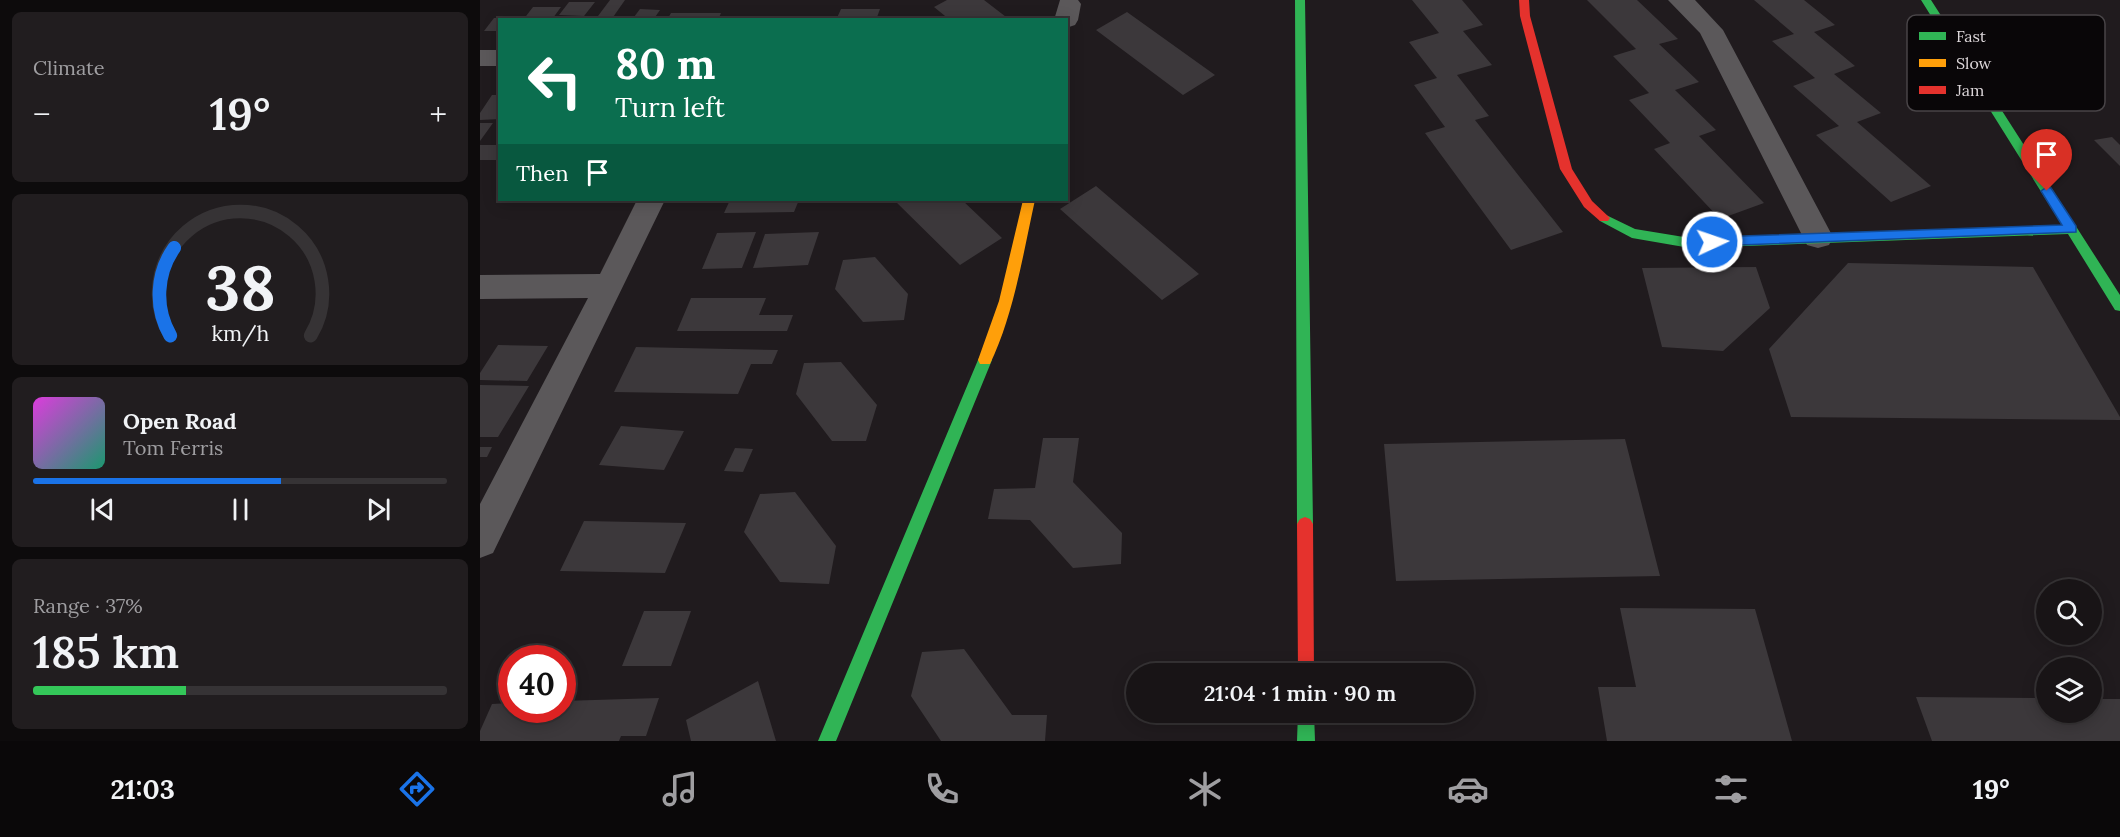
<!DOCTYPE html>
<meta charset="utf-8">
<style>
:root{--surface:#181416;--page:#211d1f;--text:#f1f3f6;--muted:#9f9ea1;--line:#363335;--accent:#1a73e8}
body{margin:0;font-family:Lora,serif;background:var(--page);color:var(--text);height:100vh;display:flex;flex-direction:column;font-size:22px;white-space:nowrap}
*{box-sizing:border-box;margin:0}
p{font-size:20px;color:var(--muted)}
.icon{flex:none;width:33px;height:33px;fill:none;stroke:currentColor;stroke-width:2;stroke-linecap:round;stroke-linejoin:round}
.map{position:relative;flex:1;overflow:hidden}
.details{display:flex;flex-direction:column;gap:12px;padding:12px;background:#0d0b0c;width:480px}
.details>*{flex:none}
.top-card{position:absolute;left:18px;top:18px;width:570px;height:183px;border-radius:0px;box-shadow:0 3px 15px #0003,0 0 0 2px var(--line);background:#0b6e4f;color:#fff;overflow:hidden}
.tools{position:absolute;left:1556px;top:579px;display:grid;gap:12px}
.tools a{display:grid;place-items:center;width:66px;height:66px;border-radius:50%;background:var(--surface);box-shadow:0 3px 15px #0003,0 0 0 2px var(--line);font-size:30px}
.speed{position:absolute;left:18px;top:645px;display:flex;gap:12px;font-size:30px;font-weight:700;text-align:center}
.speed>*{display:grid;place-content:center;width:78px;height:78px;border-radius:50%;background:var(--surface);box-shadow:0 3px 15px #0003,0 0 0 2px var(--line);line-height:1}
.speed .limit{border:9px solid #d22;background:#fff;color:#111}
.pin{position:absolute;display:grid;place-items:center;width:51px;height:51px;color:#fff;margin:-62px -26px;border-radius:50% 50% 50% 0;rotate:-45deg;box-shadow:0 0 6px #0007}
.pin .icon{rotate:45deg}
.me{position:absolute;width:66px;margin:-33px;rotate:87deg;stroke-linejoin:round;filter:drop-shadow(0 0 4px #0008)}
.turn{display:flex;align-items:center;gap:21px;height:126px;padding:0 18px;font-size:27px}
.turn .icon{width:78px;height:78px;stroke-width:2.5}
.turn b{display:block;font-size:42px;line-height:51px}
.then{display:flex;align-items:center;height:57px;padding:0 18px;background:#0003;gap:12px;font-size:22px}
.big{font-size:45px;font-weight:600;line-height:1.1}
.details .tile{flex:1;display:flex;flex-direction:column;justify-content:center;gap:9px;min-width:0;padding:0 21px;border-radius:9px;background:var(--page)}
.details .dial{align-items:center;gap:0}
.dial svg{height:156px;overflow:visible;fill:none;stroke:var(--line);stroke-width:7;stroke-linecap:round;text-anchor:middle}
.dial text{fill:var(--text);stroke:none}
.song{display:flex;align-items:center;gap:18px}
.cover{width:72px;height:72px;border-radius:9px;background:linear-gradient(135deg,hsl(300 70% 55%),hsl(160 70% 35%))}
.played{height:6px;border-radius:3px;background:linear-gradient(90deg,var(--accent) 60%,var(--line) 60%)}
.keys{display:flex;justify-content:space-around;direction:ltr}
.heat{display:flex;justify-content:space-between;align-items:center;font-size:33px;direction:ltr}
.charge{height:9px;border-radius:4px;background:linear-gradient(90deg,#34c759 37%,var(--line) 0)}
.trip{position:absolute;left:646px;top:663px;width:348px;height:60px;border-radius:30px;background:var(--surface);box-shadow:0 3px 15px #0003,0 0 0 2px var(--line);font-weight:600;line-height:60px;text-align:center}
.tab-bar{display:flex;height:96px;justify-content:space-around;align-items:center;background:#0a0809;color:var(--muted)}
.tab-bar .icon{width:42px;height:42px}
.tab-bar .active{color:var(--accent)}
.tab-bar b{font-size:27px;color:var(--text)}
main{display:flex;flex:1;min-height:0}
.map>svg:first-child{display:block}
.building{fill:#3c383b}
.lines{fill:none;stroke-linecap:round;stroke-linejoin:round}
.street{fill:#5b585a;fill-rule:evenodd}
.fast{fill:#30b455;fill-rule:evenodd}
.slow{fill:#ff9f0a;fill-rule:evenodd}
.jam{fill:#e5322d;fill-rule:evenodd}
.route{fill:#1a73e8;stroke:#114b97;stroke-width:1.5}
.key{fill:#090608;stroke:#484447;stroke-width:1.5}
.key-label{font-size:16px;fill:#dcd6d9}
</style>
<main>
<section class="details">
<div class="tile"><p>Climate</p>
<div class="heat"><a>−</a><b class="big">19°</b><a>+</a></div>
</div>
<div class="tile dial"><svg viewBox="0 0 100 80">
<path d="M14 69A42 42 0 1 1 86 69"/>
<path d="M14 69A42 42 0 0 1 16 24" stroke="#1a73e8"/>
<text x="50" y="56" font-size="32" font-weight="700">38</text>
<text x="50" y="72" font-size="11">km/h</text>
</svg></div>
<div class="tile">
<div class="song"><i class="cover"></i><div><b>Open Road</b><p>Tom Ferris</p></div></div>
<div class="played"></div>
<div class="keys"><svg class="icon" aria-label="previous" viewBox="0 0 24 24"><path d="M18 5L8 12l10 7zM5 5v14"/></svg><svg class="icon" aria-label="pause" viewBox="0 0 24 24"><path d="M8 5v14M16 5v14"/></svg><svg class="icon" aria-label="next" viewBox="0 0 24 24"><path d="M6 5l10 7-10 7zM19 5v14"/></svg></div>
</div>
<div class="tile"><p>Range · 37%</p><b class="big">185 km</b><div class="charge"></div></div>
</section>
<div class="map">
<svg width="1640" height="741" viewBox="0 0 1640 741">
<rect width="100%" height="100%" fill="#201b1e"/>
<path class="building" d="M130 0H145L131 20H115Z
M467 0H504L530 20H470L454 7Z
M932 0H982L1003 25 983 31 1012 65 977 75 1009 116 995 120 1083 232 1031 250 945 133 965 127 934 85 957 78 929 42 959 33Z
M1107 0H1157L1198 39 1179 44 1219 82 1195 90 1236 130 1219 136 1284 203 1240 219 1174 149 1190 143 1149 100 1169 93 1133 56 1156 49Z
M1274 0H1324L1355 25 1334 32 1375 66 1354 74 1401 113 1377 122 1451 186 1411 202 1336 135 1359 126 1313 86 1335 78 1292 41 1314 34Z
M89 2H115L104 16 79 15Z
M53 7H81L73 18 43 20Z
M160 9 180 10 173 20H135L137 17H154Z
M361 9H400L396 20H356Z
M647 12 735 75 703 95 616 30Z
M191 13H241L238 20H187Z
M14 18H20V31H4Z
M12 95H20V119L0 120V113Z
M0 123H13L0 141Z
M1632 137 1640 145V166L1614 140Z
M0 145H20V157L17 160H0Z
M616 186 719 274 682 300 580 209Z
M250 200H319L314 212 244 213Z
M414 200H482L522 238 480 265Z
M276 232 262 268 222 269 237 233Z
M339 232 328 265 273 268 285 234Z
M395 257 428 294 424 320 383 322 355 289 363 260Z
M1368 263 1553 267 1640 417V420L1311 417 1289 349Z
M1276 267 1290 308 1243 351 1182 347 1162 268Z
M211 298H286L279 315H313L307 331H197Z
M18 345 68 346 47 381 0 380V373Z
M156 347 298 350 292 364H271L258 394 134 392Z
M361 362 397 405 386 441H352L316 394 324 363Z
M0 385 49 386 18 437H0Z
M141 426 204 431 184 470 119 465Z
M563 438H599L593 482 642 533 641 564 593 568 550 520 508 519 514 489 555 488Z
M1145 439 1180 576 916 581 904 444Z
M0 447H12L7 457H0Z
M255 448 273 449 263 472 244 471Z
M315 492 356 546 349 584 300 582 264 532 280 494Z
M104 521 206 523 185 573 80 571Z
M1140 608 1275 609 1312 741H1127L1118 687H1156Z
M164 611H211L191 666H142Z
M484 649 532 715H567L565 741H461L431 696 442 652Z
M278 681 296 741H211L206 720Z
M1436 697 1566 698V712H1611V699H1640V741H1452Z
M179 698 166 736H141L139 741H0V731L12 704 32 703V710H82V701Z"/>
<g class="lines">
<path class="street" d="M580 0H598L601 4 598 20 595 25 586 28V20H574Z
M1188 0H1215L1243 30 1353 237 1349 245 1338 248 1327 245 1220 33Z
M0 50H20V66H0Z
M157 200H185L13 553 0 558V504L108 298 0 299V275L120 274Z"/>
<path class="fast" d="M815 0H825L833 524 830 529 825 531 820 529 817 524Z
M1441 0H1451L1640 295V311L1635 310 1588 234 1210 248 1152 238 1120 221 1118 218 1120 215 1124 214 1155 229 1210 238 1582 225Z
M505 354 510 356 512 360 356 741H338L498 360 500 356Z
M818 712H834L835 741H817Z"/>
<path class="slow" d="M543 200H555C543 254 534 314 510 364H500L498 360 519 301Z"/>
<path class="jam" d="M1039 0H1049L1050 16 1092 169 1112 201 1130 218 1128 221H1120L1104 207 1080 169 1040 16Z
M825 517 830 519 833 524 834 674H818L817 524 820 519Z"/>
</g>
<path class="route" d="M1567 187 1571 188 1596 226V232L1232 246 1225 242 1232 237 1582 225 1561 191Z"/>
<rect x="1427" y="15" width="198" height="96" rx="9" class="key"/>
<rect x="1439" y="32" width="27" height="8" fill="#30b455"/>
<rect x="1439" y="59" width="27" height="8" fill="#ff9f0a"/>
<rect x="1439" y="86" width="27" height="8" fill="#e5322d"/>
<g class="key-label">
<text x="1476" y="42">Fast</text>
<text x="1476" y="69">Slow</text>
<text x="1476" y="96">Jam</text>
</g>
</svg>
<div class="tools">
<a><svg class="icon" aria-label="search" viewBox="0 0 24 24"><circle cx="10" cy="10" r="6"/><path d="M15 15l6 6"/></svg></a>
<a><svg class="icon" aria-label="layers" viewBox="0 0 24 24"><path d="M12 4l9 5-9 5-9-5zM3 14l9 5 9-5"/></svg></a>
</div>
<div class="speed"><div class="limit">40</div></div>
<div class="pin" style="left:1567px;top:191px;background:#d93025"><svg class="icon" aria-label="arrive" viewBox="0 0 24 24"><path d="M6 21V4h12l-3 4 3 4H6"/></svg></div>
<svg class="me" style="left:1232px;top:242px" viewBox="-20 -20 40 40"><circle r="17" fill="#1a73e8" stroke="#fff" stroke-width="3"/><path d="M0-11L8 9 0 5-8 9z" fill="#fff"/></svg>
<div class="trip">21:04 · 1 min · 90 m</div>
<div class="top-card">
<div class="turn"><svg class="icon" aria-label="left" viewBox="0 0 24 24"><path d="M17 20v-9H6M10 6l-5 5 5 5"/></svg><div><b>80 m</b>Turn left</div></div>
<div class="then">Then<svg class="icon" aria-label="arrive" viewBox="0 0 24 24"><path d="M6 21V4h12l-3 4 3 4H6"/></svg></div>
</div>
</div>
</main>
<nav class="tab-bar">
<b>21:03</b>
<svg class="icon active" aria-label="directions" viewBox="0 0 24 24"><path d="M12 3l9 9-9 9-9-9zM9 14v-3h6M13 9l2 2-2 2"/></svg>
<svg class="icon" aria-label="music" viewBox="0 0 24 24"><path d="M9 18V5l10-2v13"/><circle cx="6" cy="18" r="3"/><circle cx="16" cy="16" r="3"/></svg>
<svg class="icon" aria-label="phone" viewBox="0 0 24 24"><path d="M5 4h4l2 5-3 2q2 4 5 5l2-3 5 2v4C11 20 4 13 5 4z"/></svg>
<svg class="icon" aria-label="climate" viewBox="0 0 24 24"><path d="M12 3v18M4 7l16 10M4 17L20 7"/></svg>
<svg class="icon" aria-label="car" viewBox="0 0 24 24"><path d="M5 17H2v-5l4-1 3-4h7l3 4 3 1v5h-3M9 17h6M6 11h13"/><circle cx="7" cy="17" r="2"/><circle cx="17" cy="17" r="2"/></svg>
<svg class="icon" aria-label="filters" viewBox="0 0 24 24"><path d="M4 7h16M4 17h16"/><circle cx="9" cy="7" r="2"/><circle cx="15" cy="17" r="2"/></svg>
<b>19°</b>
</nav>
